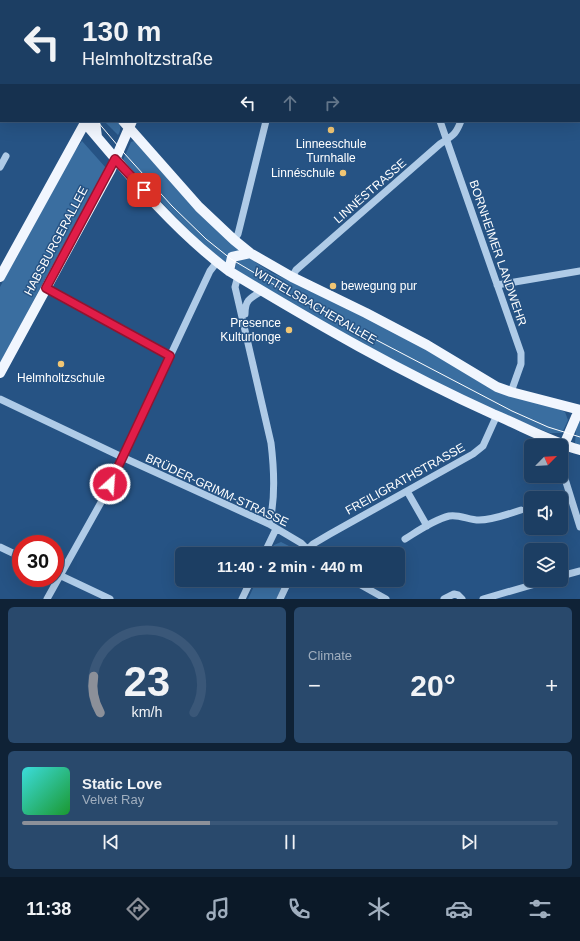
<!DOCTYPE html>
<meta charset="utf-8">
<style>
:root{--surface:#1c3e63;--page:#29496c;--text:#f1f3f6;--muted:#a0aebe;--line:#3a5778;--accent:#8c9099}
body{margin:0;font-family:Helvetica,sans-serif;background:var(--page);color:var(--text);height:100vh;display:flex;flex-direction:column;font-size:15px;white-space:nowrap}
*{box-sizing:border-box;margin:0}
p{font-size:13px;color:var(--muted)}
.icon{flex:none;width:22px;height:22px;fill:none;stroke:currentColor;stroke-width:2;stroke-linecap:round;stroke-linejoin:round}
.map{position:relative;height:599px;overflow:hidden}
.panel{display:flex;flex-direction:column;gap:8px;padding:8px;background:#0f2236;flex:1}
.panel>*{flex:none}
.banner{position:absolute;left:0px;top:0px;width:580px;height:122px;box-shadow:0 4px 16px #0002,0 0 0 1px var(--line);background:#1c3e63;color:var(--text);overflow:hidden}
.needle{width:26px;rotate:66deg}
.fabs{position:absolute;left:524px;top:439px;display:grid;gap:8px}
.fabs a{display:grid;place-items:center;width:44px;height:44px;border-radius:6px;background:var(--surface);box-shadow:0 4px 16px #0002,0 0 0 1px var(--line);font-size:20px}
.speed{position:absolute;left:12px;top:535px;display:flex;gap:8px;font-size:20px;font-weight:700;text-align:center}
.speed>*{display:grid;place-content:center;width:52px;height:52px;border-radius:50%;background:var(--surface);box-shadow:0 4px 16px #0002,0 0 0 1px var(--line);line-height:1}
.speed .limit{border:6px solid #d22;background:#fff;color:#111}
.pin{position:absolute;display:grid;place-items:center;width:34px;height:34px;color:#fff;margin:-17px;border-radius:8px;box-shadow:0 2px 6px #0006}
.me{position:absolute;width:44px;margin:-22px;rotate:26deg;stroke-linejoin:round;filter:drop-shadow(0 0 3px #0008)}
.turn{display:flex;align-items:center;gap:14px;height:84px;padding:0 16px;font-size:18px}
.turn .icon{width:52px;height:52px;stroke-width:2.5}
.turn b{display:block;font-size:28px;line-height:34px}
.lanes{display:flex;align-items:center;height:38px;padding:0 16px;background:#0003;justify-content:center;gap:20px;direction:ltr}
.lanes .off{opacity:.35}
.big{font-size:30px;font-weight:800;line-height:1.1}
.panel .widget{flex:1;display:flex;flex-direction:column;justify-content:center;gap:6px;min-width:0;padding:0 14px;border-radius:6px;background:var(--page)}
.panel .dial{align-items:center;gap:0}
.dial svg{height:104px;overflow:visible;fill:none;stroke:var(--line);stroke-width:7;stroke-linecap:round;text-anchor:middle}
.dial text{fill:var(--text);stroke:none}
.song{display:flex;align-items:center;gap:12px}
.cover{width:48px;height:48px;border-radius:6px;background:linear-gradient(135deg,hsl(180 70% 55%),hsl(130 70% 35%))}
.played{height:4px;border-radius:2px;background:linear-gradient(90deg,var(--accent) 35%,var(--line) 35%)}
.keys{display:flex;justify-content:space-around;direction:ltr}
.heat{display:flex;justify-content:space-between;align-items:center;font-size:22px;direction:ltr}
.panel .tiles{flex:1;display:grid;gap:8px;grid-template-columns:1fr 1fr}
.widget:last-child{grid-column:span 2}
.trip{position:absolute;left:175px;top:547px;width:230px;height:40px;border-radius:6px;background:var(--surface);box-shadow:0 4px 16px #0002,0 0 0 1px var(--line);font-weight:800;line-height:40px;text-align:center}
.menu{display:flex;height:64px;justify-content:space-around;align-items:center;background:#0b1928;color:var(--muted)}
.menu .icon{width:28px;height:28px}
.menu .on{color:var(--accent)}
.menu b{font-size:18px;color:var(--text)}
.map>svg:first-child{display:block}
.green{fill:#3a6ea0}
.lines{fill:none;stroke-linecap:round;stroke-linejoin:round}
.minor{stroke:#afcbe7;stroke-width:7}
.major{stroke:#f1f6fe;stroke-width:10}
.tram{stroke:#fff;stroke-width:1}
.route-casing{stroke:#92132f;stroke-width:10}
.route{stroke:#e11d48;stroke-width:7}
.poi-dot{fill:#f1c674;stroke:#265384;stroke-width:1.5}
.labels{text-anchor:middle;stroke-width:3;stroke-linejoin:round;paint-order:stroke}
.poi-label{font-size:12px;fill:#fff;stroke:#265384}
.street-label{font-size:12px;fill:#fff;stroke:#265384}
</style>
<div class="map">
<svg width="580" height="599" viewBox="0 0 580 599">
<rect width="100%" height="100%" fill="#265384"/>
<path class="green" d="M104 121H118C121 126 121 130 118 135Z
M82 141 106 168 53 269 38 292 0 365V287L65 165Z
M134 141 184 197 241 251 232 252 227 263 212 254 166 207 123 160 131 142Z
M249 258 272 273 322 295 435 353 459 368 565 412 568 420 562 433H550L506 416 464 397 299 311 235 269 236 263C240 259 244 258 249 258Z
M579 415 580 416V446L575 443 576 430Z
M281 542 291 547 295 554H269L274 545Z
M257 580H285L276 599H248Z"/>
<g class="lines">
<path class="minor" d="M45 1 46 0
M297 1V0
M448 1V0
M0 26H1
M0 57H1
M579 119H580
M440 121 521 353V364L511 392
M0 167 6 156
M234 240 238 234 266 121
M238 276 235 287 271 443C274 468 276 499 269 524
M292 277 296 270 440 144C453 135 455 136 461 121
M497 285 580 271
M46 288 170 356
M245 314C245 300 250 298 262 291
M0 399 122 457 269 524 301 543 312 554
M561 456 564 445
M561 466 580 527
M407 491 427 526
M405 539C418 531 433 520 449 516 459 514 469 520 479 520 493 520 508 514 521 510
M0 547 21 557
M264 554 276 529
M303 554 313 544 330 534 473 454 483 446 497 415
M55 573 110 599
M561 576 580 571
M352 580 386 599
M47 599 104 497 210 271 217 262
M242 599 251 580
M280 599 289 580
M444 599 454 594 458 595 462 599
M483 599 549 580"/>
<path class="major" d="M142 1V0
M205 1V0
M95 121 97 137
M123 121 199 207 234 240 250 253 292 277 366 313 427 345 497 387 511 392 580 410
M85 123C129 175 174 230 229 271 315 323 402 373 493 414 522 426 550 442 580 450
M229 271 232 257 250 253
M0 277 86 121
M0 373 111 169 132 121
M564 445 579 410"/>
<path class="tram" d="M0 41H1
M97 121 124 153 172 206 206 239 231 259 300 300 512 411 548 427 580 437"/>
</g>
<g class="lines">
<g class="route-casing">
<path id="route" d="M110 484 170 356 46 288 115 159 144 190"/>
</g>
<use href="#route" class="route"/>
</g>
<g class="poi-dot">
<circle cx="331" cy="130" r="4"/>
<circle cx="343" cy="173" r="4"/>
<circle cx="333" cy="286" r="4"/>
<circle cx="289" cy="330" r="4"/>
<circle cx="61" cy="364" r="4"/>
</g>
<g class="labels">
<g class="poi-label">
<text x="331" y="148">Linneeschule<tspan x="331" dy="14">Turnhalle</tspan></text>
<text x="335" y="177" text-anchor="end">Linnéschule</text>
<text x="341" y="290" text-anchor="start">bewegung pur</text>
<text x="281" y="327" text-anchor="end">Presence<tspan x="281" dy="14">Kulturlonge</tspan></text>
<text x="61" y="382">Helmholtzschule</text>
</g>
<g class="street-label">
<text transform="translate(370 191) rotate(-41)" y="4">LINNÉSTRASSE</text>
<text transform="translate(56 241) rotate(-62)" y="4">HABSBURGERALLEE</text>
<text transform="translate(498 253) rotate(71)" y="4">BORNHEIMER LANDWEHR</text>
<text transform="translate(315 306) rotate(30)" y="4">WITTELSBACHERALLEE</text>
<text transform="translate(405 479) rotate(-29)" y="4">FREILIGRATHSTRASSE</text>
<text transform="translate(217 490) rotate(25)" y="4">BRÜDER-GRIMM-STRASSE</text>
</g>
</g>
</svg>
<div class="fabs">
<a><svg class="needle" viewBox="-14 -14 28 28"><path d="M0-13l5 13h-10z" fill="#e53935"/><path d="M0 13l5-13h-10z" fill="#a0aebe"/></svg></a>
<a><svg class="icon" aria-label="sound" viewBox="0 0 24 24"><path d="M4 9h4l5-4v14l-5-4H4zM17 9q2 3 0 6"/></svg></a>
<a><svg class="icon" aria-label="layers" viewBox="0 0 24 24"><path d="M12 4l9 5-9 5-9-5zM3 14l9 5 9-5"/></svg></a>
</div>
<div class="speed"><div class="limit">30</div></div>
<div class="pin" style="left:144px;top:190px;background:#d93025"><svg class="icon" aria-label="arrive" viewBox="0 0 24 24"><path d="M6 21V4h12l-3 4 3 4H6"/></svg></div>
<svg class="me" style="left:110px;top:484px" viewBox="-20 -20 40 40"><circle r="17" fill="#e11d48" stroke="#fff" stroke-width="3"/><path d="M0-11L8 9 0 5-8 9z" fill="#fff"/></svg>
<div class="trip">11:40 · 2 min · 440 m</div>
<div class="banner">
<div class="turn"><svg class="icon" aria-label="left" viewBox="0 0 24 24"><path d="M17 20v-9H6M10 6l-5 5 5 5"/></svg><div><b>130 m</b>Helmholtzstraße</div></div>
<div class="lanes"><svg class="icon" aria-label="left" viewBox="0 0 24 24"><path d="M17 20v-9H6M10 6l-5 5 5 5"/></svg><svg class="icon off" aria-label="ahead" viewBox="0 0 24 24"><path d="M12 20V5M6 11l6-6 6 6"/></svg><svg class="icon off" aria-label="right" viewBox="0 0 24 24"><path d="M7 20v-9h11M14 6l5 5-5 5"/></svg></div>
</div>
</div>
<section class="panel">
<div class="tiles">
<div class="widget dial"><svg viewBox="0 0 100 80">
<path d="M14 69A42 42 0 1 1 86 69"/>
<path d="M14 69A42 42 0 0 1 9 41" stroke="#8c9099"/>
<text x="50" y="56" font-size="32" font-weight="700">23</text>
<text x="50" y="72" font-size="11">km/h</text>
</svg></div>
<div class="widget"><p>Climate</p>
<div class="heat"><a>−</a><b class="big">20°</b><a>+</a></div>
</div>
<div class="widget">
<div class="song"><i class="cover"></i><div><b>Static Love</b><p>Velvet Ray</p></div></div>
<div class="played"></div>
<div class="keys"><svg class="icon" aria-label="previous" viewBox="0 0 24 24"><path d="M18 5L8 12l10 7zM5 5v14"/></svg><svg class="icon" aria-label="pause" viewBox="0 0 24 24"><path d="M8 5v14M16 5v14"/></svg><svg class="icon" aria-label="next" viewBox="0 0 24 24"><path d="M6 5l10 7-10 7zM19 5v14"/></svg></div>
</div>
</div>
</section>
<nav class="menu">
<b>11:38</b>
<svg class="icon on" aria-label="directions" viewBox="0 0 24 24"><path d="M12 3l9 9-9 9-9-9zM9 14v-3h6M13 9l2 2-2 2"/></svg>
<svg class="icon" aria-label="music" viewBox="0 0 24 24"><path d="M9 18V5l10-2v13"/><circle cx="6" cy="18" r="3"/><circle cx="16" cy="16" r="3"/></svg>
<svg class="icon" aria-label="phone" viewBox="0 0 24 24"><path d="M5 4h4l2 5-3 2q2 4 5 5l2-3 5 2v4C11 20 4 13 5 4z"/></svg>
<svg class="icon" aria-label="climate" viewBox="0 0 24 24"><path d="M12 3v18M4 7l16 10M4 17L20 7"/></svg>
<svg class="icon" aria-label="car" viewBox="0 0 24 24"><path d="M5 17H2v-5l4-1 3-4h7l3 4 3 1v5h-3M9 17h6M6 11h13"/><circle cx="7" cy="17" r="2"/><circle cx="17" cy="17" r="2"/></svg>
<svg class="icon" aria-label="filters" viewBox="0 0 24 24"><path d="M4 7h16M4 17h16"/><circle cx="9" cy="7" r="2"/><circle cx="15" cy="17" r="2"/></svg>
</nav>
